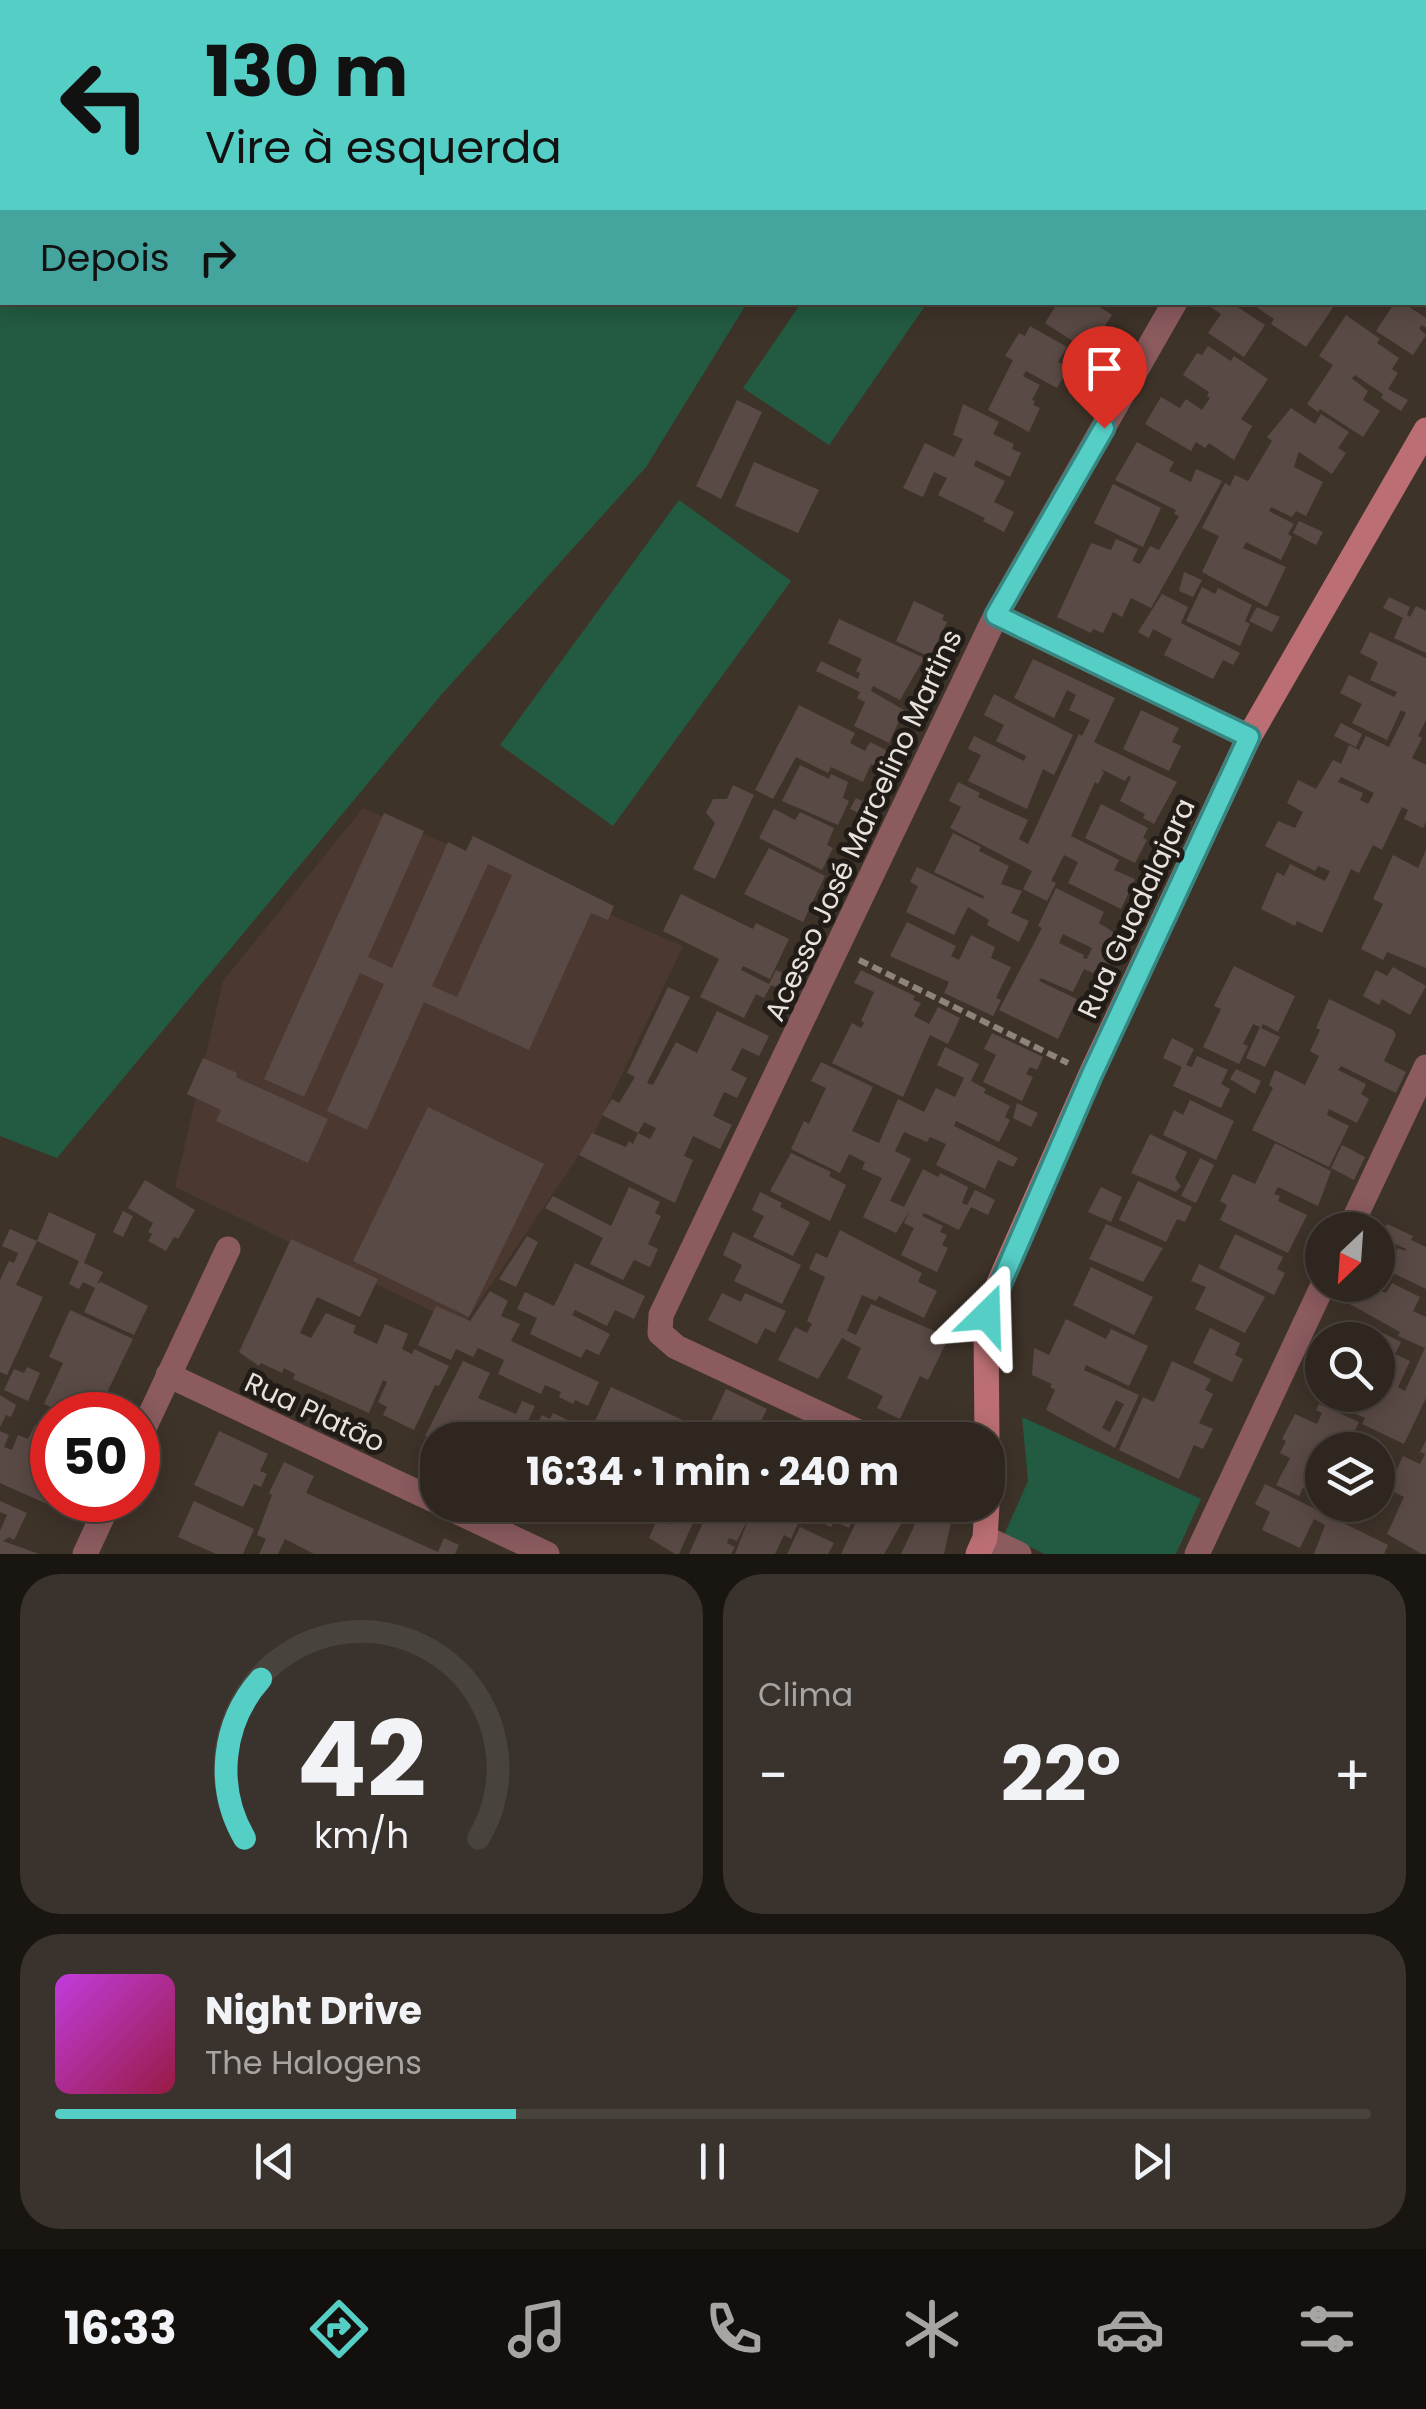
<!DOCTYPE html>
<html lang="pt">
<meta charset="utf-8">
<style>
:root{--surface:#2e261f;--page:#3a322c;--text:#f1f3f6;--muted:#a7a5a4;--line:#49433d;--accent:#55cec6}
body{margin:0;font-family:Poppins,sans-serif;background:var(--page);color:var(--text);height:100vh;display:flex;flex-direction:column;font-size:38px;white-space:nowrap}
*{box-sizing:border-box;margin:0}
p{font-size:32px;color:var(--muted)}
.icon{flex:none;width:55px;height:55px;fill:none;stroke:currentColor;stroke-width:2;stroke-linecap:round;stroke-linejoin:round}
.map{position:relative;height:1554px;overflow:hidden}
.side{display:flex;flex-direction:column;gap:20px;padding:20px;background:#191511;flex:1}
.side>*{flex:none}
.top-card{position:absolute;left:0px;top:0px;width:1428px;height:305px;box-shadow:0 5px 25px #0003,0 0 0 2px var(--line);background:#55cec6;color:#111;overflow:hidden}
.needle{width:65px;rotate:205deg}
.fabs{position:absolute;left:1305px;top:1212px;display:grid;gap:20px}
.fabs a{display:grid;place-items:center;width:90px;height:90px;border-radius:50%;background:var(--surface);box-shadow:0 5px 25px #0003,0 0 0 2px var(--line);font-size:50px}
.speed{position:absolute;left:30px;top:1392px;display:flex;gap:20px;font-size:50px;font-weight:700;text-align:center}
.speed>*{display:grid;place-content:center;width:130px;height:130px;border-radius:50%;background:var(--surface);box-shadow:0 5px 25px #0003,0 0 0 2px var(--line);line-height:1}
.speed .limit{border:15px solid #d22;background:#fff;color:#111}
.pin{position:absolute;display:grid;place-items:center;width:85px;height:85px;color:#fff;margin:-102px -42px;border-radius:50% 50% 50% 0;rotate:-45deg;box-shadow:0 0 10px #0007}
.pin .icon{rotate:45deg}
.me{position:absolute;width:110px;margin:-55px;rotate:22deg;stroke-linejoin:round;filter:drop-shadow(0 0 8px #0008)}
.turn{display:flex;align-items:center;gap:35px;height:210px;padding:0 40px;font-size:45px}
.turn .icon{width:130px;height:130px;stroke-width:2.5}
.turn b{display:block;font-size:70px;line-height:85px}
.then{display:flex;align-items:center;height:95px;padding:0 40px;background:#0003;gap:20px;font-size:38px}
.big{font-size:75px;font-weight:700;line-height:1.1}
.side .widget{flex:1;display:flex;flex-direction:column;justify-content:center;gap:15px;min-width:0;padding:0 35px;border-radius:40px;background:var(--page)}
.side .dial{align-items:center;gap:0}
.dial svg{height:260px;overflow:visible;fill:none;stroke:var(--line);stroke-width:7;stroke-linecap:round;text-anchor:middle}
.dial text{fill:var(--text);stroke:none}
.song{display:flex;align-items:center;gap:30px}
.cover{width:120px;height:120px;border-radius:15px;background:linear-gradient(135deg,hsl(290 70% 55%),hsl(340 70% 35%))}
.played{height:10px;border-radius:5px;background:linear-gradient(90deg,var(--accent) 35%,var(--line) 35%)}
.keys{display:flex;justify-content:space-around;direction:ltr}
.heat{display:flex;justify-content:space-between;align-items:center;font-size:55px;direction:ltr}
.side .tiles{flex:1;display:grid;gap:20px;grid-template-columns:1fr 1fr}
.widget:last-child{grid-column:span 2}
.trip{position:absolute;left:420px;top:1422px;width:585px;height:100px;border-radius:40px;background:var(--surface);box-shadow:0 5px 25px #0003,0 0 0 2px var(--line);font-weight:700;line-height:100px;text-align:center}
.tab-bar{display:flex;height:160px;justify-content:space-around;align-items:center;background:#120f0c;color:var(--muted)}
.tab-bar .icon{width:70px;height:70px}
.tab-bar .on{color:var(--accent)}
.tab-bar b{font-size:45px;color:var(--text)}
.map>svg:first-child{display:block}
.education{fill:#4b3830}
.green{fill:#235b42}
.building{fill:#5a4a45;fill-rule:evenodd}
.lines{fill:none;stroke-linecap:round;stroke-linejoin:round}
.path{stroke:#8e847c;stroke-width:6;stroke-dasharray:10 5;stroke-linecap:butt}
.street{stroke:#8b5b5e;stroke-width:25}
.secondary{stroke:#bb6f74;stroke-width:25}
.route-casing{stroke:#378681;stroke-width:25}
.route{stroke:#55cec6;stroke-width:18}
.labels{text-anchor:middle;stroke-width:10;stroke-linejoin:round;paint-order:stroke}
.street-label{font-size:28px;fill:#e9e2db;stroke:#211c17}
</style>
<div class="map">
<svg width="1426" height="1554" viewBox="0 0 1426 1554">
<rect width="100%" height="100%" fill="#3e3329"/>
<path class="education" d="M363 808 683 946 594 1133 463 1326 175 1187 223 981Z"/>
<path class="green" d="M0 0H937L2 2V302L747 303 646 467 441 695 57 1158 0 1136Z
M801 303H927L829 445 743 388Z
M679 500 791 581 613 826 500 745Z
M1022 1417 1201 1499 1176 1554H1045L1004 1535 1028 1481Z"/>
<path class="building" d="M1058 302 1094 303 1112 315 1088 351 1045 323Z
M1203 302H1230L1265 325 1244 357 1208 333 1221 314Z
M1249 302H1329L1334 306 1306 347 1271 324 1274 319Z
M1395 302H1402L1426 318V328L1422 325 1419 328 1426 335 1413 355 1376 331Z
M1346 315 1380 339 1377 343 1399 358 1392 369 1398 373 1388 389 1408 400 1401 411 1381 398 1383 394 1355 375 1352 378 1349 376 1368 391 1363 400 1380 411 1363 437 1320 409 1318 412 1307 404 1333 365 1319 356Z
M1030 326 1067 347 1058 362 1069 367 1057 388 1026 371 1023 376 1040 385 1032 400 1035 401 1033 405 1040 408 1029 432 988 410 1013 360 1005 356 1019 333 1025 336Z
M1208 346 1231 361 1234 356 1268 379 1241 419 1252 426 1234 460 1209 443 1205 448 1196 442 1191 451 1145 424 1161 397 1180 408 1186 399 1202 410 1210 398 1207 396 1209 392 1183 375 1197 353 1202 355Z
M737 400 762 412 721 499 696 486Z
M963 404 999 422 993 434 1014 444 1012 449 1021 453 1010 477 976 460 974 466 1005 481 994 502 1014 512 1004 532 983 521 985 518 938 495 947 478 934 472 923 497 903 488 925 443 954 457 963 439 953 435Z
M1291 408 1315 424 1321 414 1349 432 1338 448 1346 453 1332 474 1299 452 1297 457 1294 467 1323 482 1306 516 1296 511 1292 517 1271 507 1269 511 1294 524 1288 534 1292 537 1281 560 1246 542 1243 548 1286 567 1267 607 1202 572 1219 536 1202 528 1225 483 1230 486 1235 475 1248 481 1272 441 1267 437Z
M1137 442 1174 462 1169 471 1191 482 1196 469 1222 481 1151 608 1131 598 1122 617 1113 612 1103 633 1093 629 1091 633 1057 617 1091 543 1111 550 1116 539 1138 549 1132 561 1140 564 1150 546 1159 550 1179 516 1174 514 1176 510 1115 480Z
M754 462 819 490 798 533 735 506Z
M1113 484 1161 508 1143 547 1094 523Z
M1299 521 1323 532 1316 545 1293 533Z
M1184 572 1202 580 1193 597 1179 591Z
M1202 587 1215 594 1218 588 1252 605 1245 621 1250 624 1240 646 1186 621Z
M1162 594 1188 607 1181 623 1240 653 1233 665 1223 660 1213 679 1164 655 1172 639 1153 629 1149 638 1138 632Z
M1389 597 1410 607 1407 615 1410 617 1416 606 1426 611V653L1394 638 1403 618 1383 608Z
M914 601 944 615 942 620 947 622 930 657 896 641Z
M1257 607 1280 617 1272 632 1249 621Z
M839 619 924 658 900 700 873 686 871 691 904 710 889 743 854 726 865 702 857 698 860 692 816 671 821 661 858 679 860 673 856 671 862 659 828 643Z
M1370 632 1426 658V720L1418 736 1422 738 1412 758 1426 765V822L1423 828 1404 819 1408 810 1402 807 1382 850 1373 845 1359 873 1351 869 1322 933 1297 921 1295 926 1261 909 1277 872 1284 876 1290 864 1325 881 1330 871 1318 866 1315 871 1265 846 1278 821 1295 828 1303 812 1287 803 1298 780 1316 789 1333 760 1341 764 1349 745 1359 750 1366 736 1389 747 1406 713 1401 710 1387 740 1352 723 1362 704 1340 693 1349 675 1394 697 1397 692 1370 680 1378 662 1360 653ZM1341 777 1374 793 1368 804 1360 800 1363 793 1338 782Z
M1033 659 1115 698 1094 742 1177 782 1154 824 1143 818 1145 814 1120 801 1131 777 1128 776 1125 781 1101 769 1104 772 1098 784 1095 782 1071 836 1119 860 1114 870 1135 879 1121 909 1068 883 1078 862 1064 855 1051 881 1056 883 1047 901 1023 889 1032 871 950 828 961 807 949 801 958 782 980 793 978 797 1028 820 1019 839 1028 844 1079 734 1082 736 1090 720 1069 710 1076 695 1067 690 1054 718 1014 698Z
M994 694 1073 735 1054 775 1043 769 1027 809 968 781 981 755 968 749 974 736 1024 761 1026 756 996 741 1004 725 984 715Z
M799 705 855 733 850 743 865 751 870 742 890 752 882 770 871 764 863 782 831 767 828 773 796 757 773 799 755 790Z
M1141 710 1179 728 1172 742 1181 746 1169 771 1123 749Z
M1341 723 1362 734 1356 747 1334 736Z
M800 765 829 779 831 774 848 782 843 798 849 801 838 825 782 801Z
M733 785 754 795 715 879 693 869 715 823 706 813 713 799H727Z
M856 798 878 809 872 819 850 809Z
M1101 804 1148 828 1143 838 1147 840 1135 863 1085 838Z
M774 809 795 820 800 812 834 828 827 845 833 848 822 870 759 838Z
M384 813 424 831 368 957 392 968 448 842 466 851 473 836 614 906 608 920 591 913 529 1050 424 1002 367 1130 327 1111 384 984 360 973 304 1097 264 1079ZM488 864 512 875 457 997 432 986Z
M953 833 981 847 979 851 1009 866 1001 884 1022 891 1011 913 1029 921 1019 942 987 925 989 920 968 907 954 935 906 912 918 886 910 882 917 867 983 899 984 896 934 872Z
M769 848 825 876 803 922 744 894Z
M1426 850V968L1387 952 1383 960 1361 949 1383 904 1373 899 1393 855 1418 868Z
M1056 888 1104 912 1099 923 1123 938 1104 978 1084 969 1073 992 1041 978 1039 981 1077 999 1058 1039 999 1010 1042 928 1038 926ZM1063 934 1092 948 1087 959 1083 958 1084 955 1059 943Z
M681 894 753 929 756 923 789 939 770 979 743 966 741 970 771 985 764 998 756 994 744 1018 700 997 719 959 663 931Z
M907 922 956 946 951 956 959 960 971 935 995 947 991 958 1011 967 996 998 1001 1000 993 1016 944 993 949 982 890 956Z
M1234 966 1295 996 1278 1032 1263 1024 1261 1028 1280 1037 1265 1067 1246 1058 1260 1027 1253 1024 1243 1044 1248 1046 1239 1064 1203 1047 1221 1009 1214 1006Z
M1393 967 1426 986 1410 1015 1382 999 1379 1005 1363 996 1376 970 1387 976Z
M776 970 801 981 794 996 769 984Z
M861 970 915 996 913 1000 921 1003 914 1016 929 1024 938 1007 960 1018 948 1044 930 1035 903 1097 832 1063 852 1023 861 1028 864 1023 861 1021 874 992 854 983Z
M668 987 690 997 647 1083 653 1085 676 1042 697 1053 717 1011 769 1036 759 1056 742 1048 731 1070 747 1078 737 1098 724 1092 713 1116 732 1125 720 1149 693 1136 684 1156 693 1160 675 1203 579 1155 592 1133 626 1147 629 1141 633 1144 638 1133 650 1139 656 1128 644 1122 638 1133 602 1115 612 1099 619 1103 635 1077 627 1073Z
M1329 999 1393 1030 1396 1035 1384 1061 1406 1072 1396 1093 1341 1066 1338 1070 1366 1084 1361 1094 1369 1099 1357 1123 1329 1109 1327 1115 1349 1126 1329 1167 1252 1130 1273 1088 1269 1085 1275 1070 1305 1085 1319 1056 1310 1051 1320 1030 1316 1028Z
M992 1033 1043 1057 1037 1070 1030 1067 1026 1074 1033 1077 1022 1101 983 1082 996 1055 984 1049Z
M1172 1038 1194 1049 1186 1065 1192 1067 1197 1056 1228 1070 1221 1084 1230 1089 1221 1108 1173 1086 1182 1067 1163 1058Z
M945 1047 979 1064 971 1081 986 1089 984 1093 1010 1106 1005 1117 1010 1120 999 1142 956 1121 954 1126 1018 1158 1013 1167 998 1160 985 1189 936 1165 946 1144 930 1137 927 1142 904 1132 895 1151 911 1159 890 1201 904 1207 923 1169 938 1177 940 1173 968 1187 962 1203 967 1205 975 1190 995 1200 988 1215 971 1207 959 1230 924 1213 922 1216 943 1226 940 1232 947 1235 942 1245 948 1248 937 1272 901 1255 914 1228 904 1223 910 1210 896 1233 863 1217 882 1178 862 1169 865 1162 849 1154 840 1173 791 1149 804 1121 809 1124 826 1088 811 1081 821 1062 873 1087 852 1131 879 1143 898 1099 924 1112 936 1088 955 1097 964 1078 937 1065Z
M203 1058 237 1073 236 1077 328 1119 308 1163 216 1121 221 1110 187 1094Z
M1236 1069 1261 1081 1255 1094 1230 1079Z
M1190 1100 1234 1121 1216 1160 1163 1135 1174 1110 1183 1115Z
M1017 1103 1038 1113 1031 1127 1013 1118Z
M428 1107 544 1164 469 1317 353 1261Z
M1150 1134 1187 1152 1175 1178 1181 1186 1176 1192 1131 1173Z
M1275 1143 1331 1171 1318 1206 1278 1187 1274 1194 1280 1196 1278 1201 1307 1215 1288 1253 1220 1220 1227 1205 1220 1201 1233 1174 1255 1184Z
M1342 1145 1365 1157 1354 1180 1331 1168Z
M791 1153 831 1172 829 1176 846 1185 830 1221 770 1191Z
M1200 1158 1214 1165 1196 1203 1181 1196Z
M145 1180 195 1210 178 1239 174 1237 166 1251 148 1241 152 1234 148 1232 153 1223 128 1208Z
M1138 1181 1192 1207 1185 1222 1177 1219 1166 1242 1119 1220Z
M629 1187 660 1202 655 1213 661 1216 648 1244 658 1249 650 1267 634 1260 623 1280 590 1264 603 1238 545 1208 553 1196 611 1226Z
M1101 1187 1122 1197 1111 1222 1088 1212Z
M760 1192 782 1203 780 1207 810 1222 793 1256 753 1237 764 1216 752 1210Z
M123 1211 133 1216 123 1237 113 1232Z
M49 1212 96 1234 84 1263 103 1272 97 1284 101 1282 148 1306 134 1335 84 1312 95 1288 83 1282 79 1289 69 1284 79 1261 37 1241 16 1285 43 1297 7 1375 0 1372V1280L9 1261 14 1263 18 1253 2 1246 10 1229 37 1241Z
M1106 1224 1163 1248 1143 1282 1089 1259Z
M1387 1224 1413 1236 1411 1240 1426 1247V1289L1387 1270 1398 1248 1405 1251 1406 1249 1381 1237Z
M840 1230 922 1273 918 1282 937 1291 924 1318 879 1296 876 1301 862 1295 847 1331 856 1335 871 1304 949 1337 928 1380 920 1376 900 1419 877 1408 883 1396 847 1378 861 1348 842 1338 818 1379 778 1360 795 1327 807 1333 812 1324 807 1321 825 1277 809 1269 816 1253 827 1258Z
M733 1232 801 1265 782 1304 734 1281 742 1265 723 1255Z
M1235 1234 1283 1257 1277 1269 1285 1273 1274 1295 1219 1268Z
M527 1236 538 1242 516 1287 499 1279Z
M291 1239 378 1279 360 1317 317 1297 300 1333 311 1338 326 1313 356 1326 353 1333 377 1344 385 1324 408 1334 402 1349 412 1354 414 1349 449 1366 439 1386 435 1385 414 1430 383 1415 387 1407 378 1402 387 1382 383 1380 369 1413 293 1379 295 1374 284 1368 282 1373 261 1363 259 1366 239 1352Z
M575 1263 645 1296 634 1319 615 1310 607 1326 575 1310 572 1315 610 1334 599 1355 586 1349 581 1358 530 1334 537 1318 517 1309 525 1292 554 1306Z
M1199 1264 1265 1297 1245 1333 1195 1309 1206 1287 1191 1281Z
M1091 1267 1153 1297 1134 1335 1073 1305Z
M1392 1283 1420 1297 1413 1311 1426 1317V1398L1404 1444 1362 1424 1365 1418 1334 1404 1338 1395H1378V1340H1353L1356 1334 1364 1337 1369 1326 1401 1342 1395 1354 1410 1361 1398 1387 1405 1391 1425 1348 1398 1336 1400 1332 1348 1303 1357 1285 1378 1295 1380 1291 1386 1293Z
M490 1291 508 1301 501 1316 520 1324 511 1341 599 1382 588 1406 575 1400 573 1404 559 1397 561 1392 545 1385 541 1394 498 1374 504 1360 478 1348 473 1357 456 1349 451 1360 418 1345 436 1306 470 1321Z
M722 1293 741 1302 745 1293 786 1311 775 1333 765 1328 757 1344 708 1320Z
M70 1310 133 1339 96 1415H69L44 1404 63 1363 49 1357Z
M1066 1319 1106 1339 1111 1329 1148 1346 1129 1386 1086 1365 1084 1370 1139 1395 1115 1448 1046 1410 1055 1390 1050 1387 1052 1384 1032 1375 1034 1348 1049 1355ZM1116 1400 1124 1404 1110 1432 1102 1428Z
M1210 1328 1240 1343 1235 1355 1243 1359 1232 1382 1193 1363Z
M463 1361 490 1373 478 1398 516 1414 522 1401 535 1406 519 1440 438 1441 425 1436Z
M1172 1361 1211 1379 1205 1390 1213 1394 1199 1423 1213 1429 1203 1449 1194 1445 1179 1479 1119 1450 1143 1397 1154 1402Z
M27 1367 40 1373 28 1401 4 1390 14 1369 24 1373Z
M611 1387 687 1422 679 1440H643L629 1434 626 1440H586Z
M726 1389 767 1409 752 1440H723L706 1432Z
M0 1395 16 1405 11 1417 6 1415 0 1427Z
M1319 1404 1359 1422 1351 1440 1364 1446 1362 1450H1322L1319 1461 1322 1463V1497L1303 1488 1299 1496 1276 1485 1290 1458 1280 1453 1286 1441 1282 1439 1295 1414 1317 1424 1322 1413 1316 1410Z
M553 1413 570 1421 565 1440H530L542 1415 550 1419Z
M35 1425 52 1433V1453L46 1466 52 1469V1491L47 1504 0 1483V1431L9 1435 4 1447 12 1450 18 1435 28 1439Z
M219 1431 268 1454 260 1471 267 1474 261 1487 254 1484 243 1507 194 1485Z
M1426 1440V1554H1422L1387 1534 1404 1497 1388 1489 1403 1456 1420 1464 1425 1454 1420 1452Z
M284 1462 314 1476 306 1493 438 1552 444 1538 459 1545 455 1554H314L285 1539 278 1554H259L266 1539 257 1535 272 1495 269 1493Z
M1265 1484 1388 1545 1384 1554H1314L1325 1525 1314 1519 1300 1548 1262 1530 1270 1512 1255 1504Z
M0 1501 27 1513 14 1540 9 1537 3 1541 39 1554H0V1531L7 1515 0 1512Z
M194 1501 254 1529 243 1554H216L178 1537Z
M652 1505H719L717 1507 747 1521 737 1541 729 1538 727 1543 735 1547 731 1554H689L704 1520 696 1516 679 1554H675L649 1538 655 1524 660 1520 670 1525 675 1516Z
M754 1505H771L783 1510 785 1505 805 1508 791 1539 784 1535 775 1554H735Z
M809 1505H860L849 1528 834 1521 831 1527 804 1515Z
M864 1505H912L884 1554H841Z
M924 1505H955L944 1554H901Z
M800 1527 834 1543 828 1554H787Z"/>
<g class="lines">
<path class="path" d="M859 960 1068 1063"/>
<path class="street" d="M1372 2 1374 0
M996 615 1249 737
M1349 1230 1426 1067
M168 1375 438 1502
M876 1440 676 1347 660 1333 661 1315 996 615 1175 302
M138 1441 228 1249
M443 1505 547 1554
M985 1538 1019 1554
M85 1554 110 1500
M1197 1554 1323 1285"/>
<path class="secondary" d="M987 1440 986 1327 991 1301 1091 1074 1249 737 1426 430
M988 1466V1498
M978 1554 985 1538 987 1505"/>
</g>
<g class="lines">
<g class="route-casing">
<path id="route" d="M987 1315 1092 1074 1249 737 996 615 1104 428"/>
</g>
<use href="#route" class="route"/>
</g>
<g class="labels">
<g class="street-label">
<text transform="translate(863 825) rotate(-65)" y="10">Acesso José Marcelino Martins</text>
<text transform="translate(1136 908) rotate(-65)" y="10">Rua Guadalajara</text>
<text transform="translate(315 1412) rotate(25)" y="10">Rua Platão</text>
</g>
</g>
</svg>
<div class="fabs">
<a><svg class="needle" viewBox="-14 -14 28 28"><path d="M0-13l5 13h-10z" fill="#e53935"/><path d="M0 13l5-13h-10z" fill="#a7a5a4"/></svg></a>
<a><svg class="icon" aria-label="search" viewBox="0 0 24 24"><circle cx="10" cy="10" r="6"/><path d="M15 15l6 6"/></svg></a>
<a><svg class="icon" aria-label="layers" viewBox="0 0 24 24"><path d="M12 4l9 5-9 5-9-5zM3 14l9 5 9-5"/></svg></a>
</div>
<div class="speed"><div class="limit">50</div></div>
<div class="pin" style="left:1104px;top:428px;background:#d93025"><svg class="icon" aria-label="arrive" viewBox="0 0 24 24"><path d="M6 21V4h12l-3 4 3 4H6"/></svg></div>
<svg class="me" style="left:987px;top:1315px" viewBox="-20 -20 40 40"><path d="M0-17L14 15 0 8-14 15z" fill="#55cec6" stroke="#fff" stroke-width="4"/></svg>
<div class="trip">16:34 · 1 min · 240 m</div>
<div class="top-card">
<div class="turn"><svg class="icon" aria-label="left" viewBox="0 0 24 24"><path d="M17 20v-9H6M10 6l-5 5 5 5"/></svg><div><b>130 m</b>Vire à esquerda</div></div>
<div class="then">Depois<svg class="icon" aria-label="right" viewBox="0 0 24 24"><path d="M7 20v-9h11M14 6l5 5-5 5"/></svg></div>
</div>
</div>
<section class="side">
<div class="tiles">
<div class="widget dial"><svg viewBox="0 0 100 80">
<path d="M14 69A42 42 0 1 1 86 69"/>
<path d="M14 69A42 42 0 0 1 19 20" stroke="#55cec6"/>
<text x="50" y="56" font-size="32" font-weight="700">42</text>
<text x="50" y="72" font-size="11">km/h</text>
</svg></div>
<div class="widget"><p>Clima</p>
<div class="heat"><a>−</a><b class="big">22°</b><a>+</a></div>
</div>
<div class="widget">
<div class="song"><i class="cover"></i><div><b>Night Drive</b><p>The Halogens</p></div></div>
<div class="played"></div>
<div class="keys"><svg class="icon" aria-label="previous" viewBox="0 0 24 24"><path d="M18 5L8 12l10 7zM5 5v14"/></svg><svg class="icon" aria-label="pause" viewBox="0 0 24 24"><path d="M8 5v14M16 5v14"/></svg><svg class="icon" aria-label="next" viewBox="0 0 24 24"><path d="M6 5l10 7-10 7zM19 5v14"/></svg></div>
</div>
</div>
</section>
<nav class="tab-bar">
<b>16:33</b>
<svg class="icon on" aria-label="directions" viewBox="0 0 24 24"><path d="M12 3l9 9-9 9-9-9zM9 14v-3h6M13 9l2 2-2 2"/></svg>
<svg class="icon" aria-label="music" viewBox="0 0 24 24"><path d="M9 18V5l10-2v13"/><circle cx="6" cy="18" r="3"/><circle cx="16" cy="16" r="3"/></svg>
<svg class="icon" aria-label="phone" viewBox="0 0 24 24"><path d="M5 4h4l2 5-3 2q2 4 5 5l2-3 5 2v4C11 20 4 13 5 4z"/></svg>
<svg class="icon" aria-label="climate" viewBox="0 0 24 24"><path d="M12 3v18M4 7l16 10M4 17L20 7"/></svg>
<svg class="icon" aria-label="car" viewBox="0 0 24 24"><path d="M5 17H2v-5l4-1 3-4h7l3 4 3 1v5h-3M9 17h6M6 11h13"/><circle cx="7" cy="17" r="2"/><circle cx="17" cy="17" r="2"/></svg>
<svg class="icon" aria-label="filters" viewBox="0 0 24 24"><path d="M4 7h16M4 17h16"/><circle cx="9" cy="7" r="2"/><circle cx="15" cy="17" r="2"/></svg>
</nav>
